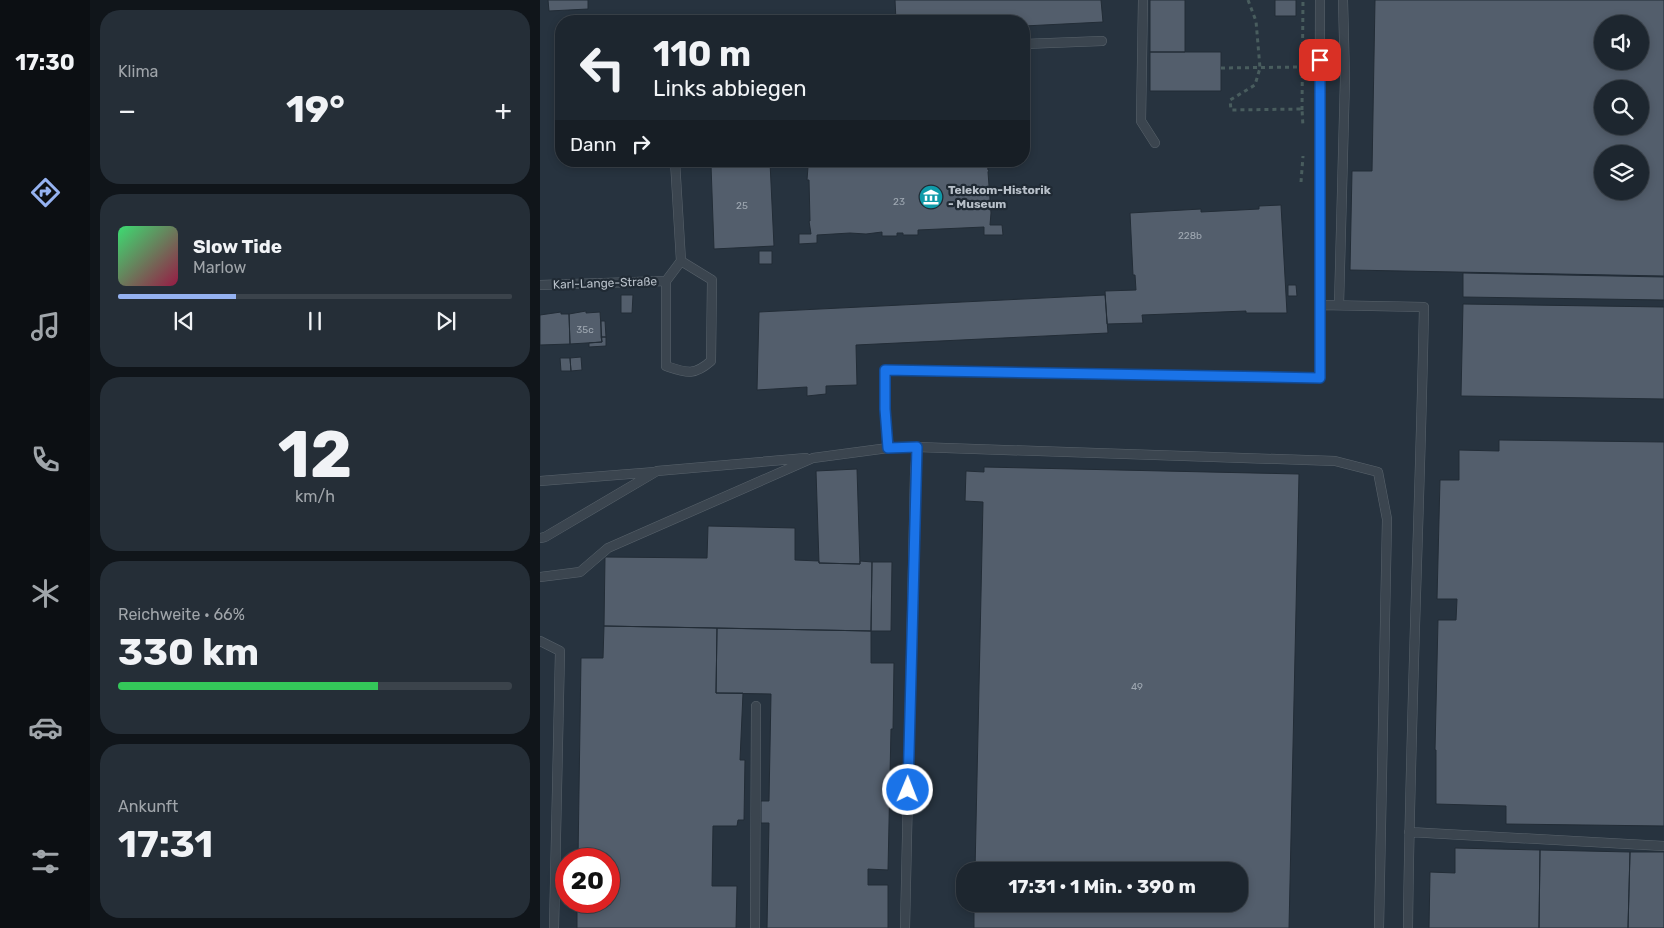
<!DOCTYPE html>
<html lang="de">
<meta charset="utf-8">
<style>
:root{--surface:#1d262f;--page:#252e37;--text:#f1f3f6;--muted:#a0a5aa;--line:#3b434b;--accent:#95b2f1}
body{margin:0;font-family:Rubik,sans-serif;background:var(--page);color:var(--text);height:100vh;display:flex;flex-direction:column;font-size:19px;white-space:nowrap}
*{box-sizing:border-box;margin:0}
p{font-size:16px;color:var(--muted)}
.icon{flex:none;width:28px;height:28px;fill:none;stroke:currentColor;stroke-width:2;stroke-linecap:round;stroke-linejoin:round}
.map{position:relative;flex:1;overflow:hidden}
.side{display:flex;flex-direction:column;gap:10px;padding:10px;background:#10151a;width:450px}
.side>*{flex:none}
.hud{position:absolute;left:15px;top:15px;width:475px;height:152px;border-radius:20px;box-shadow:0 2px 8px #0003,0 0 0 1px var(--line);background:#1d262f;color:var(--text);overflow:hidden}
.controls{position:absolute;left:1054px;top:15px;display:grid;gap:10px}
.controls a{display:grid;place-items:center;width:55px;height:55px;border-radius:50%;background:var(--surface);box-shadow:0 2px 8px #0003,0 0 0 1px var(--line);font-size:25px}
.speed{position:absolute;left:15px;top:848px;display:flex;gap:10px;font-size:25px;font-weight:700;text-align:center}
.speed>*{display:grid;place-content:center;width:65px;height:65px;border-radius:50%;background:var(--surface);box-shadow:0 2px 8px #0003,0 0 0 1px var(--line);line-height:1}
.speed .limit{border:8px solid #d22;background:#fff;color:#111}
.pin{position:absolute;display:grid;place-items:center;width:42px;height:42px;color:#fff;margin:-21px;border-radius:10px;box-shadow:0 2px 8px #0006}
.me{position:absolute;width:55px;margin:-28px;rotate:1deg;stroke-linejoin:round;filter:drop-shadow(0 0 4px #0008)}
.turn{display:flex;align-items:center;gap:18px;height:105px;padding:0 15px;font-size:22px}
.turn .icon{width:65px;height:65px;stroke-width:2.5}
.turn b{display:block;font-size:35px;line-height:42px}
.then{display:flex;align-items:center;height:48px;padding:0 15px;background:#0003;gap:10px;font-size:19px}
.big{font-size:38px;font-weight:700;line-height:1.1}
.side .widget{flex:1;display:flex;flex-direction:column;justify-content:center;gap:8px;min-width:0;padding:0 18px;border-radius:20px;background:var(--page)}
.side .dial{align-items:center;gap:0}
.dial b{font-size:65px;line-height:1}
.song{display:flex;align-items:center;gap:15px}
.cover{width:60px;height:60px;border-radius:8px;background:linear-gradient(135deg,hsl(140 70% 55%),hsl(340 70% 35%))}
.played{height:5px;border-radius:2px;background:linear-gradient(90deg,var(--accent) 30%,var(--line) 30%)}
.keys{display:flex;justify-content:space-around;direction:ltr}
.heat{display:flex;justify-content:space-between;align-items:center;font-size:28px;direction:ltr}
.charge{height:8px;border-radius:4px;background:linear-gradient(90deg,#34c759 66%,var(--line) 0)}
.trip{position:absolute;left:416px;top:862px;width:292px;height:50px;border-radius:20px;background:var(--surface);box-shadow:0 2px 8px #0003,0 0 0 1px var(--line);font-weight:700;line-height:50px;text-align:center}
main{display:flex;flex:1;min-height:0}
.menu{display:flex;flex-direction:column;width:90px;justify-content:space-around;align-items:center;background:#0c0f13;color:var(--muted)}
.menu .icon{width:35px;height:35px}
.menu .active{color:var(--accent)}
.menu b{font-size:22px;color:var(--text)}
.map>svg:first-child{display:block}
.building{fill:#535e6c;stroke:#222c36;fill-rule:evenodd}
.lines{fill:none;stroke-linecap:round;stroke-linejoin:round}
.lane-casing{stroke:#59636c;stroke-width:10}
.path{stroke:#495d5e;stroke-width:3;stroke-dasharray:4 4;stroke-linecap:butt}
.lane{stroke:#3b454f;stroke-width:9}
.route-casing{stroke:#114b97;stroke-width:12}
.route{stroke:#1a73e8;stroke-width:9}
.labels{text-anchor:middle;stroke-width:4.5;stroke-linejoin:round;paint-order:stroke}
.number-label{font-size:10px;fill:#9fa8b2}
.poi-label{font-size:12px;font-weight:bold;fill:#b8c0c9;stroke:#202a34;text-anchor:start}
.street-label{font-size:12px;fill:#b8c0c9;stroke:#202a34}
</style>
<main>
<nav class="menu">
<b>17:30</b>
<svg class="icon active" aria-label="directions" viewBox="0 0 24 24"><path d="M12 3l9 9-9 9-9-9zM9 14v-3h6M13 9l2 2-2 2"/></svg>
<svg class="icon" aria-label="music" viewBox="0 0 24 24"><path d="M9 18V5l10-2v13"/><circle cx="6" cy="18" r="3"/><circle cx="16" cy="16" r="3"/></svg>
<svg class="icon" aria-label="phone" viewBox="0 0 24 24"><path d="M5 4h4l2 5-3 2q2 4 5 5l2-3 5 2v4C11 20 4 13 5 4z"/></svg>
<svg class="icon" aria-label="climate" viewBox="0 0 24 24"><path d="M12 3v18M4 7l16 10M4 17L20 7"/></svg>
<svg class="icon" aria-label="car" viewBox="0 0 24 24"><path d="M5 17H2v-5l4-1 3-4h7l3 4 3 1v5h-3M9 17h6M6 11h13"/><circle cx="7" cy="17" r="2"/><circle cx="17" cy="17" r="2"/></svg>
<svg class="icon" aria-label="filters" viewBox="0 0 24 24"><path d="M4 7h16M4 17h16"/><circle cx="9" cy="7" r="2"/><circle cx="15" cy="17" r="2"/></svg>
</nav>
<section class="side">
<div class="widget"><p>Klima</p>
<div class="heat"><a>−</a><b class="big">19°</b><a>+</a></div>
</div>
<div class="widget">
<div class="song"><i class="cover"></i><div><b>Slow Tide</b><p>Marlow</p></div></div>
<div class="played"></div>
<div class="keys"><svg class="icon" aria-label="previous" viewBox="0 0 24 24"><path d="M18 5L8 12l10 7zM5 5v14"/></svg><svg class="icon" aria-label="pause" viewBox="0 0 24 24"><path d="M8 5v14M16 5v14"/></svg><svg class="icon" aria-label="next" viewBox="0 0 24 24"><path d="M6 5l10 7-10 7zM19 5v14"/></svg></div>
</div>
<div class="widget dial"><b>12</b><p>km/h</p></div>
<div class="widget"><p>Reichweite · 66%</p><b class="big">330 km</b><div class="charge"></div></div>
<div class="widget"><p>Ankunft</p><b class="big">17:31</b></div>
</section>
<div class="map">
<svg width="1124" height="928" viewBox="0 0 1124 928">
<rect width="100%" height="100%" fill="#27333f"/>
<path class="building" d="M8 0H48V9L9 11Z
M355 0H561L563 22 484 26V21H356Z
M610 0H645V52H610Z
M735 0H756V16H735Z
M835 0H1124V276L810 270 812 171H832ZM1062 24H1100V61H1062ZM1062 89H1100V126H1062ZM1062 154H1100V191H1062Z
M610 52H681V91H610Z
M447 161 448 170H449L448 172 451 213 450 225H462L463 235H444V227L378 230V235H363V233H357V236H342V232L326 234 310 233 277 235V243L259 244V234H271L269 221H270L269 180H267L268 167 267 162Z
M215 162H230L234 246 174 249 171 165Z
M741 205 747 313H706V311L602 315 603 323 567 324 565 291 596 290 595 275H593L590 213 661 209V212L719 209V206Z
M219 251H232V264H219Z
M923 273 1124 277V300L923 297Z
M748 285H756L757 296H748Z
M81 295H93L92 313H81Z
M565 295 568 333 316 345 317 385 286 386V394L267 396V387L217 390 219 312Z
M923 304 1124 307V399L921 396Z
M46 311V313L60 312 62 342 30 344 29 314Z
M21 312V314H29L30 344 0 345V315Z
M61 321H65L66 337H61Z
M61 337H66V346L49 347V343L62 342Z
M41 357 42 370 31 371 30 358Z
M20 358H30L31 371H21Z
M959 440 1124 442V826L966 824V806L896 804V750H895L898 620H916L917 599H897L900 480H919V450L959 451Z
M444 467 759 474 749 928H434V904H700V871H435L443 502 425 501 426 471 444 472Z
M317 469 320 564 279 563 276 471Z
M168 526 255 528V560L279 561V563L320 564V561L332 562 331 631 64 626 65 557 167 558Z
M332 562H352L351 631H331Z
M64 626 177 628 176 693H203L200 760H205L204 820H198L197 826H173L172 886H197L196 928H37V901H69V859H38L41 658H63Z
M177 628 331 631V663H354L353 729H351L348 870 328 869V885H348V928H227L229 823H221V801H229L231 694 176 693Z
M915 848 1000 850 999 928H889L890 872 915 873Z
M1000 850 1090 852 1088 928H999Z
M1090 852H1124V928H1088Z"/>
<g class="lines">
<g class="lane-casing">
<path id="lane" d="M603 0 601 121 615 143
M484 44 562 41
M126 281V366C147 373 154 376 171 361L172 280 141 261
M0 285 126 281 141 261 135 161
M780 305 884 307C880 514 870 721 868 928
M799 305 805 78 803 0
M348 448 377 447 795 461 838 472 847 519 839 928
M0 481 115 472
M0 538 5 537 117 471 266 458
M0 577 40 572 68 548 273 458 348 448 345 409V370L779 378 780 0
M0 641 20 651 14 928
M869 832 1124 846
M215 928 216 706
M365 928 375 473 377 447"/>
</g>
<path class="path" d="M708 0 716 21 720 68 715 85 690 100 691 110 762 109 763 127
M681 68 762 67
M762 110 763 0
M761 182 763 156"/>
<use href="#lane" class="lane"/>
</g>
<g class="lines">
<g class="route-casing">
<path id="route" d="M368 790 377 447 348 448 345 409V370L780 378V60"/>
</g>
<use href="#route" class="route"/>
</g>
<defs>
<g id="museum-disc" transform="scale(1.25)"><circle r="9.5" fill="#0f9aa8" stroke="#202a34"/><path d="M0-6L6-3V-2H-6V-3ZM-5-1h2V3h-2ZM-1-1h2V3h-2ZM3-1h2V3H3ZM-6 4H6V6H-6Z" fill="#fff"/></g>
</defs>
<g fill-rule="evenodd">
<use href="#museum-disc" x="391" y="197"/>
</g>
<g class="labels">
<g class="number-label">
<text x="359" y="205">23</text>
<text x="202" y="209">25</text>
<text x="650" y="239">228b</text>
<text x="45" y="333">35c</text>
<text x="597" y="690">49</text>
</g>
<g class="poi-label">
<text x="408" y="194">Telekom-Historik<tspan x="408" dy="14">- Museum</tspan></text>
</g>
<g class="street-label">
<text transform="translate(65 283) rotate(-2)" y="4">Karl-Lange-Straße</text>
</g>
</g>
</svg>
<div class="controls">
<a><svg class="icon" aria-label="sound" viewBox="0 0 24 24"><path d="M4 9h4l5-4v14l-5-4H4zM17 9q2 3 0 6"/></svg></a>
<a><svg class="icon" aria-label="search" viewBox="0 0 24 24"><circle cx="10" cy="10" r="6"/><path d="M15 15l6 6"/></svg></a>
<a><svg class="icon" aria-label="layers" viewBox="0 0 24 24"><path d="M12 4l9 5-9 5-9-5zM3 14l9 5 9-5"/></svg></a>
</div>
<div class="speed"><div class="limit">20</div></div>
<div class="pin" style="left:780px;top:60px;background:#d93025"><svg class="icon" aria-label="arrive" viewBox="0 0 24 24"><path d="M6 21V4h12l-3 4 3 4H6"/></svg></div>
<svg class="me" style="left:368px;top:790px" viewBox="-20 -20 40 40"><circle r="17" fill="#1a73e8" stroke="#fff" stroke-width="3"/><path d="M0-11L8 9 0 5-8 9z" fill="#fff"/></svg>
<div class="trip">17:31 · 1 Min. · 390 m</div>
<div class="hud">
<div class="turn"><svg class="icon" aria-label="left" viewBox="0 0 24 24"><path d="M17 20v-9H6M10 6l-5 5 5 5"/></svg><div><b>110 m</b>Links abbiegen</div></div>
<div class="then">Dann<svg class="icon" aria-label="right" viewBox="0 0 24 24"><path d="M7 20v-9h11M14 6l5 5-5 5"/></svg></div>
</div>
</div>
</main>
